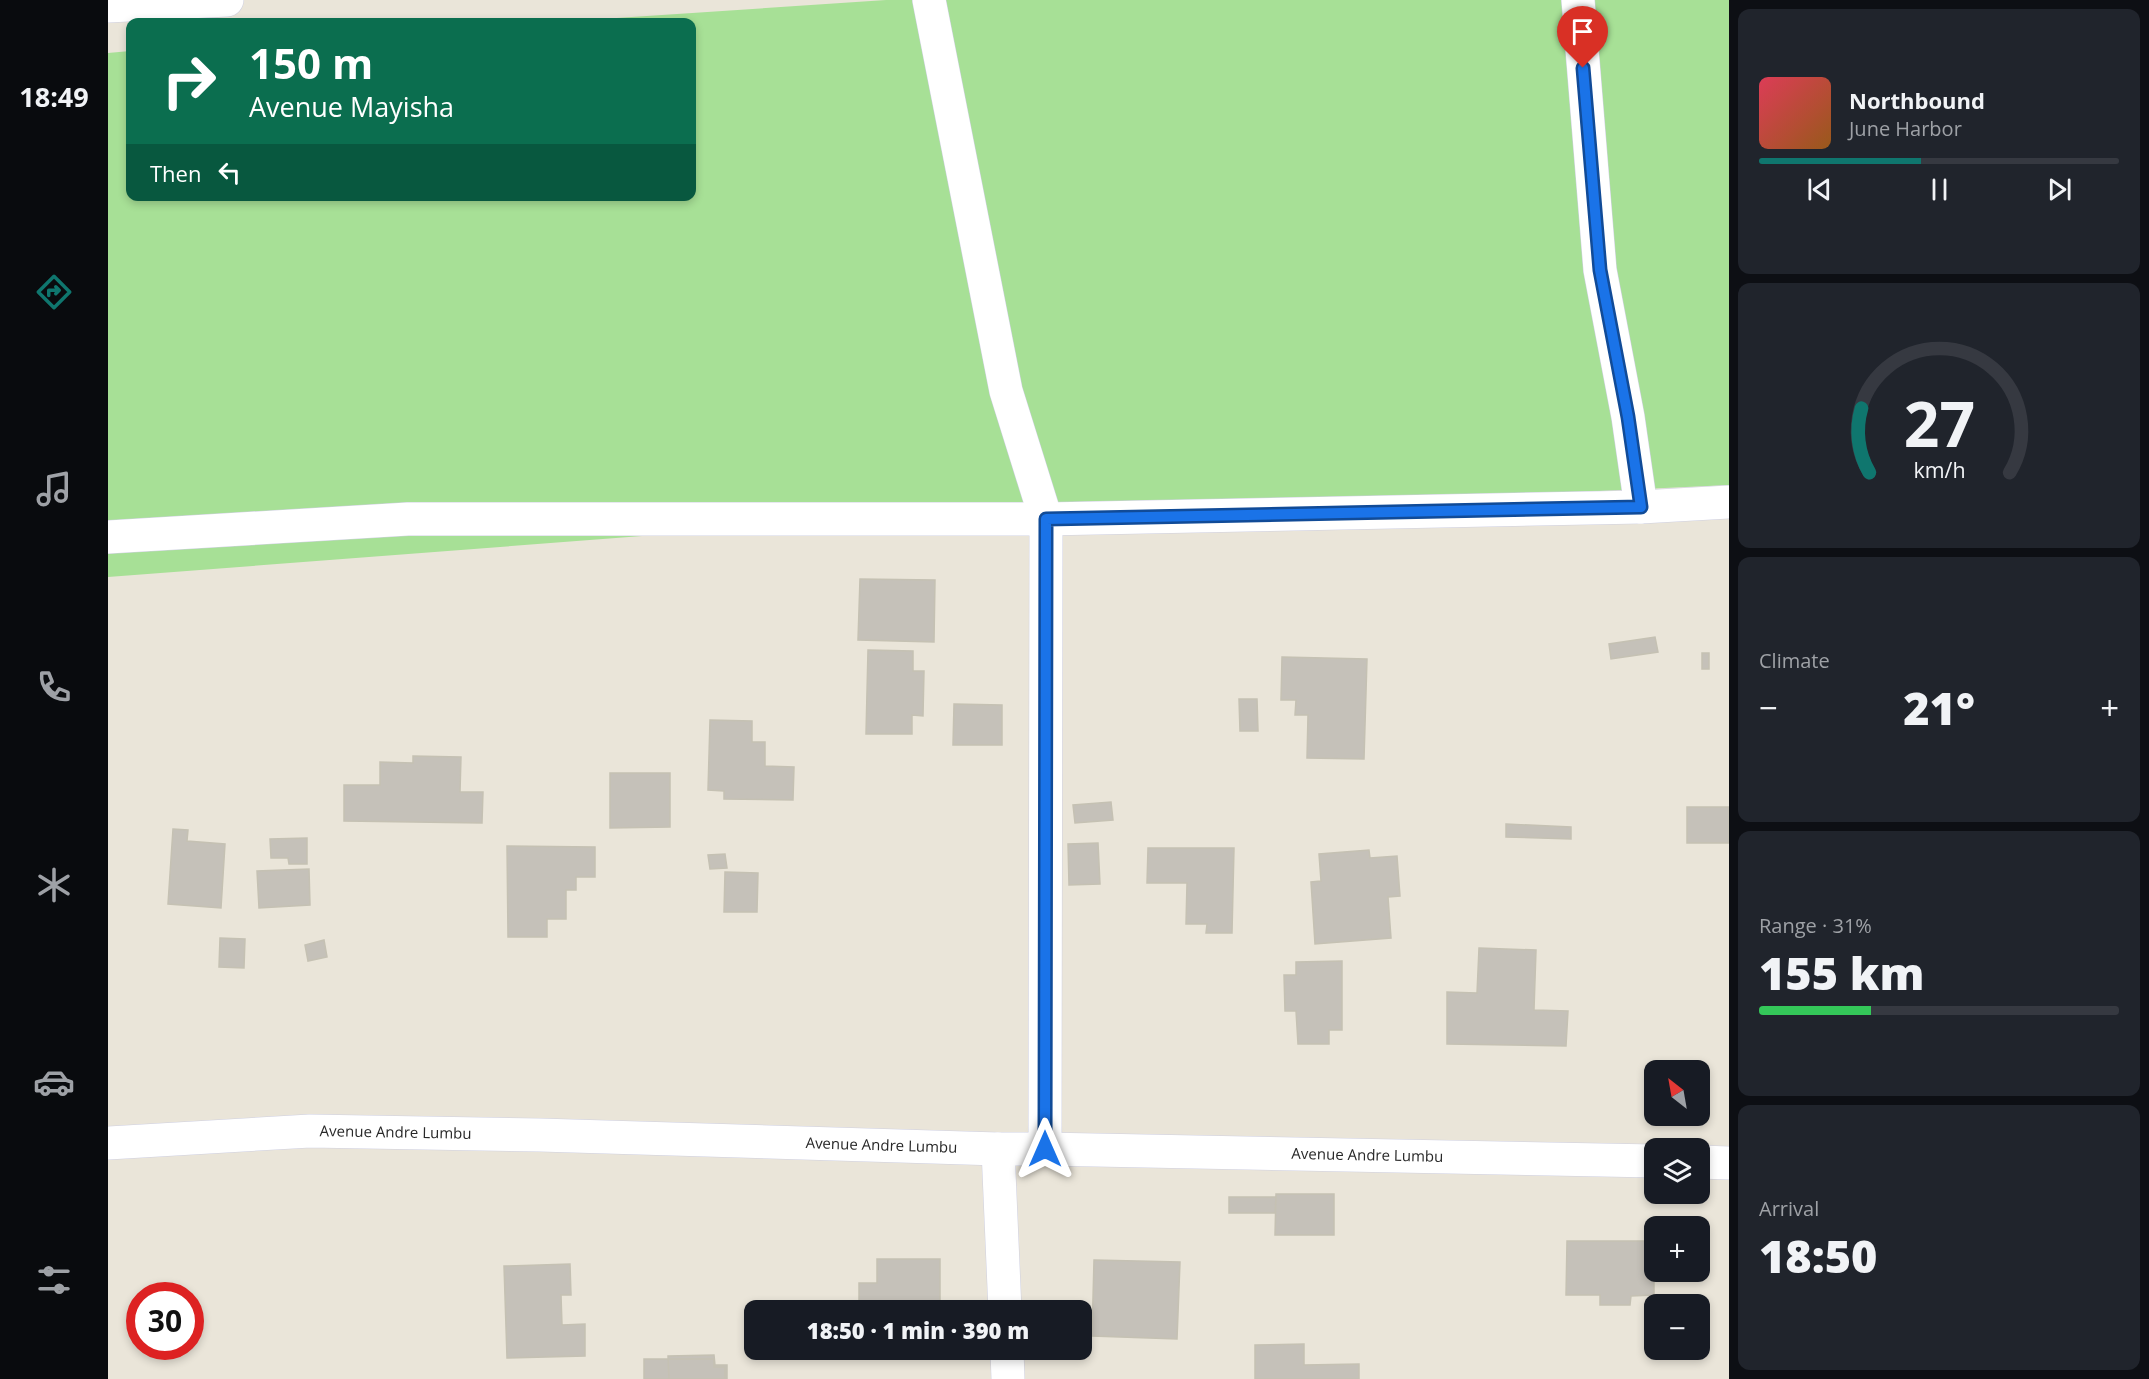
<!DOCTYPE html>
<meta charset="utf-8">
<style>
:root{--surface:#171b24;--page:#20242c;--text:#f1f3f6;--muted:#9ea1a6;--line:#363941;--accent:#0f766e}
body{margin:0;font-family:"Open Sans",sans-serif;background:var(--page);color:var(--text);height:100vh;display:flex;flex-direction:column;font-size:22px;white-space:nowrap}
*{box-sizing:border-box;margin:0}
p{font-size:20px;color:var(--muted)}
.icon{flex:none;width:33px;height:33px;fill:none;stroke:currentColor;stroke-width:2;stroke-linecap:round;stroke-linejoin:round}
.map{position:relative;flex:1;overflow:hidden}
.panel{display:flex;flex-direction:column;gap:9px;padding:9px;background:#0d0f14;width:420px}
.panel>*{flex:none}
.banner{position:absolute;left:18px;top:18px;width:570px;height:183px;border-radius:12px;box-shadow:0 3px 9px #0003;background:#0b6e4f;color:#fff;overflow:hidden}
.needle{width:39px;rotate:329deg}
.fabs{position:absolute;left:1536px;top:1060px;display:grid;gap:12px}
.fabs a{display:grid;place-items:center;width:66px;height:66px;border-radius:12px;background:var(--surface);box-shadow:0 3px 9px #0003;font-size:30px}
.speed{position:absolute;left:18px;top:1282px;display:flex;gap:12px;font-size:30px;font-weight:700;text-align:center}
.speed>*{display:grid;place-content:center;width:78px;height:78px;border-radius:50%;background:var(--surface);box-shadow:0 3px 9px #0003;line-height:1}
.speed .limit{border:9px solid #d22;background:#fff;color:#111}
.pin{position:absolute;display:grid;place-items:center;width:51px;height:51px;color:#fff;margin:-62px -26px;border-radius:50% 50% 50% 0;rotate:-45deg;box-shadow:0 0 6px #0007}
.pin .icon{rotate:45deg}
.me{position:absolute;width:66px;margin:-33px;rotate:0deg;stroke-linejoin:round;filter:drop-shadow(0 0 4px #0008)}
.turn{display:flex;align-items:center;gap:21px;height:126px;padding:0 24px;font-size:27px}
.turn .icon{width:78px;height:78px;stroke-width:2.5}
.turn b{display:block;font-size:42px;line-height:51px}
.then{display:flex;align-items:center;height:57px;padding:0 24px;background:#0003;gap:12px;font-size:22px}
.big{font-size:45px;font-weight:800;line-height:1.1}
.panel .widget{flex:1;display:flex;flex-direction:column;justify-content:center;gap:9px;min-width:0;padding:0 21px;border-radius:12px;background:var(--page)}
.panel .dial{align-items:center;gap:0}
.dial svg{height:156px;overflow:visible;fill:none;stroke:var(--line);stroke-width:7;stroke-linecap:round;text-anchor:middle}
.dial text{fill:var(--text);stroke:none}
.song{display:flex;align-items:center;gap:18px}
.cover{width:72px;height:72px;border-radius:9px;background:linear-gradient(135deg,hsl(350 70% 55%),hsl(30 70% 35%))}
.played{height:6px;border-radius:3px;background:linear-gradient(90deg,var(--accent) 45%,var(--line) 45%)}
.keys{display:flex;justify-content:space-around;direction:ltr}
.heat{display:flex;justify-content:space-between;align-items:center;font-size:33px;direction:ltr}
.charge{height:9px;border-radius:4px;background:linear-gradient(90deg,#34c759 31%,var(--line) 0)}
.trip{position:absolute;left:636px;top:1300px;width:348px;height:60px;border-radius:12px;background:var(--surface);box-shadow:0 3px 9px #0003;font-weight:800;line-height:60px;text-align:center}
main{display:flex;flex:1;min-height:0}
.dock{display:flex;flex-direction:column;width:108px;justify-content:space-around;align-items:center;background:#090b0e;color:var(--muted)}
.dock .icon{width:42px;height:42px}
.dock .selected{color:var(--accent)}
.dock b{font-size:27px;color:var(--text)}
.map>svg:first-child{display:block}
.green{fill:#a7e096}
.building{fill:#c5c1b9;stroke:#c5c1b3;stroke-width:1.5}
.lines{fill:none;stroke-linecap:round;stroke-linejoin:round}
.minor-casing{stroke:#cfd0e1;stroke-width:34}
.minor{stroke:#fff;stroke-width:33}
.route-casing{stroke:#114b97;stroke-width:15}
.route{stroke:#1a73e8;stroke-width:10}
.labels{text-anchor:middle;stroke-width:4.5;stroke-linejoin:round;paint-order:stroke}
.street-label{font-size:15px;fill:#282828;stroke:#fff}
</style>
<main>
<nav class="dock">
<b>18:49</b>
<svg class="icon selected" aria-label="directions" viewBox="0 0 24 24"><path d="M12 3l9 9-9 9-9-9zM9 14v-3h6M13 9l2 2-2 2"/></svg>
<svg class="icon" aria-label="music" viewBox="0 0 24 24"><path d="M9 18V5l10-2v13"/><circle cx="6" cy="18" r="3"/><circle cx="16" cy="16" r="3"/></svg>
<svg class="icon" aria-label="phone" viewBox="0 0 24 24"><path d="M5 4h4l2 5-3 2q2 4 5 5l2-3 5 2v4C11 20 4 13 5 4z"/></svg>
<svg class="icon" aria-label="climate" viewBox="0 0 24 24"><path d="M12 3v18M4 7l16 10M4 17L20 7"/></svg>
<svg class="icon" aria-label="car" viewBox="0 0 24 24"><path d="M5 17H2v-5l4-1 3-4h7l3 4 3 1v5h-3M9 17h6M6 11h13"/><circle cx="7" cy="17" r="2"/><circle cx="17" cy="17" r="2"/></svg>
<svg class="icon" aria-label="filters" viewBox="0 0 24 24"><path d="M4 7h16M4 17h16"/><circle cx="9" cy="7" r="2"/><circle cx="15" cy="17" r="2"/></svg>
</nav>
<div class="map">
<svg width="1621" height="1379" viewBox="0 0 1621 1379">
<rect width="100%" height="100%" fill="#eae5d9"/>
<path class="green" d="M778 0H1621V485L534 536 0 577V53L22 51V196H584V22H448Z"/>
<path class="building" d="M752 579 827 580 826 642 750 640Z
M1547 637 1550 652 1503 659 1501 644Z
M760 650 805 651V671H816L815 716 804 715V734H758Z
M1594 653H1601V669H1594Z
M1174 657 1259 659 1256 759 1199 758 1200 715H1187L1188 700H1173Z
M1131 699H1149L1150 731H1132Z
M846 704 894 705V745H845Z
M602 720 644 721V742H657V766L686 767 685 800 616 799V791L600 790Z
M305 756 353 757 352 792H375L374 823 236 821V785H272V762L305 763Z
M502 773H562V827L502 828Z
M1003 802 1005 820 967 823 965 805Z
M1579 807H1621V843H1579Z
M1398 824 1463 827V839L1398 837Z
M65 829 80 830 79 841 117 844 113 908 60 904Z
M199 838V864H181L180 858H163L162 839Z
M990 843 992 884 961 885 960 844Z
M399 846 487 847V877H468V890H458V919H439V937H400Z
M1040 848H1126L1124 933H1098L1099 924H1078L1079 883H1039Z
M1261 850 1262 858 1289 856 1292 896 1280 897 1283 938 1207 944 1203 882 1213 881 1211 854Z
M617 854 619 868 602 869 600 855Z
M201 869 202 905 151 908 149 871Z
M617 872 650 873 649 912H616Z
M112 938 137 939 136 968 111 967Z
M216 940 219 957 200 961 197 945Z
M1371 948 1428 950 1426 1010 1460 1011 1458 1046 1339 1044V992L1369 993Z
M1234 961V1030H1221V1044H1190L1188 1011H1177L1176 975H1188V962Z
M1168 1194H1226V1235H1167Z
M1121 1197H1168L1167 1213H1121Z
M1459 1241H1546V1295L1523 1296 1522 1305H1492V1295H1458Z
M769 1259H832V1311H751V1283H769Z
M986 1260 1072 1262 1069 1339 984 1336Z
M462 1264 463 1295H453L454 1325 477 1324V1356L399 1358 396 1266Z
M1196 1344V1365L1251 1364V1379H1147V1345Z
M606 1355 607 1365H619V1379H561L560 1356Z
M536 1359H606V1367H617V1379H536Z"/>
<g class="lines">
<g class="minor-casing">
<g id="minor">
<path d="M821 0 898 391 938 519 937 1149"/>
<path d="M1470 0 1492 270 1520 417 1533 507"/>
<path d="M0 6 119 0"/>
<path d="M0 537 300 519H938L1533 507 1621 502"/>
<path id="s1" d="M0 1143 202 1131 432 1135 890 1149H937L1546 1161"/>
<path d="M890 1149 897 1311"/>
<path d="M1592 1162 1621 1163"/>
<path d="M899 1350 900 1379"/>
</g>
</g>
<use href="#minor" class="minor"/>
</g>
<g class="lines">
<g class="route-casing">
<path id="route" d="M937 1149 938 519 1533 507 1520 417 1492 270 1475 68"/>
</g>
<use href="#route" class="route"/>
</g>
<g class="labels">
<g class="street-label">
<text dy="5" stroke="none"><textPath href="#s1" startOffset="288">Avenue Andre Lumbu</textPath></text>
<text dy="5" stroke="none"><textPath href="#s1" startOffset="774">Avenue Andre Lumbu</textPath></text>
<text dy="5" stroke="none"><textPath href="#s1" startOffset="1260">Avenue Andre Lumbu</textPath></text>
</g>
</g>
</svg>
<div class="fabs">
<a><svg class="needle" viewBox="-14 -14 28 28"><path d="M0-13l5 13h-10z" fill="#e53935"/><path d="M0 13l5-13h-10z" fill="#9ea1a6"/></svg></a>
<a><svg class="icon" aria-label="layers" viewBox="0 0 24 24"><path d="M12 4l9 5-9 5-9-5zM3 14l9 5 9-5"/></svg></a>
<a>+</a>
<a>−</a>
</div>
<div class="speed"><div class="limit">30</div></div>
<div class="pin" style="left:1475px;top:68px;background:#d93025"><svg class="icon" aria-label="arrive" viewBox="0 0 24 24"><path d="M6 21V4h12l-3 4 3 4H6"/></svg></div>
<svg class="me" style="left:937px;top:1149px" viewBox="-20 -20 40 40"><path d="M0-17L14 15 0 8-14 15z" fill="#1a73e8" stroke="#fff" stroke-width="4"/></svg>
<div class="trip">18:50 · 1 min · 390 m</div>
<div class="banner">
<div class="turn"><svg class="icon" aria-label="right" viewBox="0 0 24 24"><path d="M7 20v-9h11M14 6l5 5-5 5"/></svg><div><b>150 m</b>Avenue Mayisha</div></div>
<div class="then">Then<svg class="icon" aria-label="left" viewBox="0 0 24 24"><path d="M17 20v-9H6M10 6l-5 5 5 5"/></svg></div>
</div>
</div>
<section class="panel">
<div class="widget">
<div class="song"><i class="cover"></i><div><b>Northbound</b><p>June Harbor</p></div></div>
<div class="played"></div>
<div class="keys"><svg class="icon" aria-label="previous" viewBox="0 0 24 24"><path d="M18 5L8 12l10 7zM5 5v14"/></svg><svg class="icon" aria-label="pause" viewBox="0 0 24 24"><path d="M8 5v14M16 5v14"/></svg><svg class="icon" aria-label="next" viewBox="0 0 24 24"><path d="M6 5l10 7-10 7zM19 5v14"/></svg></div>
</div>
<div class="widget dial"><svg viewBox="0 0 100 80">
<path d="M14 69A42 42 0 1 1 86 69"/>
<path d="M14 69A42 42 0 0 1 10 36" stroke="#0f766e"/>
<text x="50" y="56" font-size="32" font-weight="700">27</text>
<text x="50" y="72" font-size="11">km/h</text>
</svg></div>
<div class="widget"><p>Climate</p>
<div class="heat"><a>−</a><b class="big">21°</b><a>+</a></div>
</div>
<div class="widget"><p>Range · 31%</p><b class="big">155 km</b><div class="charge"></div></div>
<div class="widget"><p>Arrival</p><b class="big">18:50</b></div>
</section>
</main>
